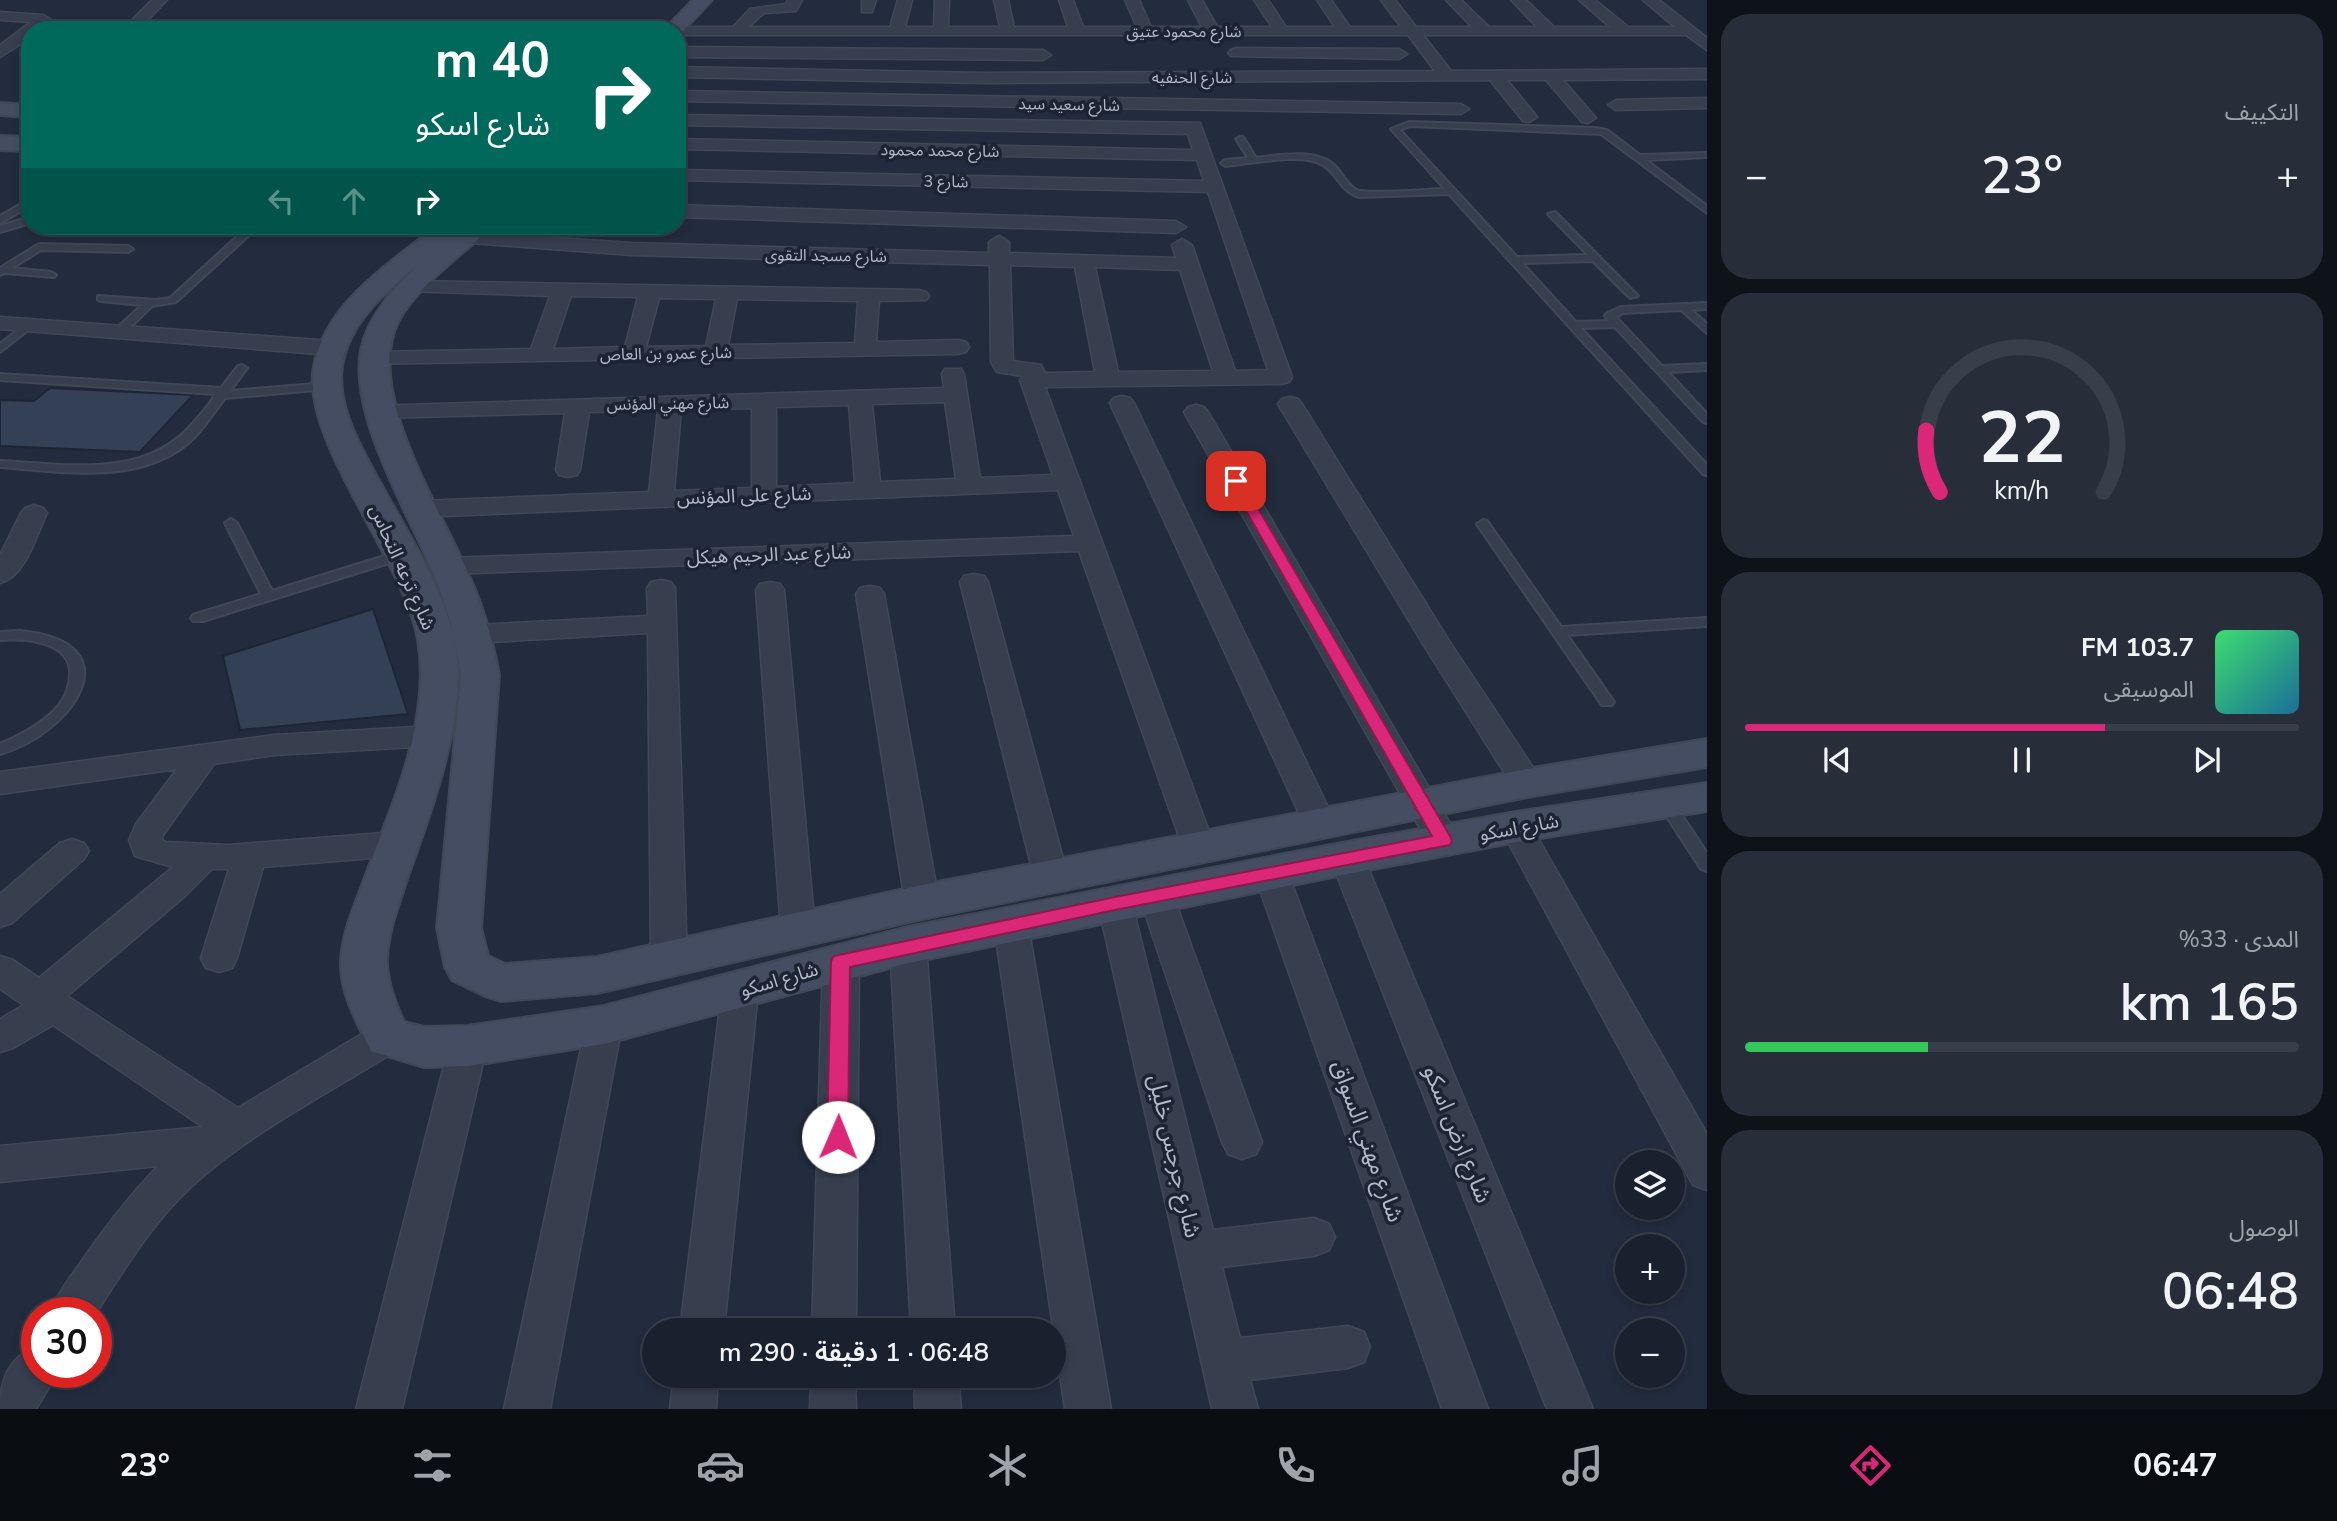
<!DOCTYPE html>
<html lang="ar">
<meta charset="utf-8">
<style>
:root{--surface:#1a212e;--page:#272e3a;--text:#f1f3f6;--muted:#9fa3aa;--line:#383e4a;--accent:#db2777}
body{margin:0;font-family:"Nunito Sans","Noto Sans Arabic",sans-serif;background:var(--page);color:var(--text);direction:rtl;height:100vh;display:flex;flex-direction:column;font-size:26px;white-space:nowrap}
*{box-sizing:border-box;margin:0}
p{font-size:23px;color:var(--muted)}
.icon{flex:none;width:38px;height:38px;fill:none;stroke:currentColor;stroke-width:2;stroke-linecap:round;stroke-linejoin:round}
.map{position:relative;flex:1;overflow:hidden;direction:ltr}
.side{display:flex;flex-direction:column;gap:14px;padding:14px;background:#0e1219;width:630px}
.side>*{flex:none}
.hud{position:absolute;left:21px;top:21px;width:665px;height:214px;border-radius:28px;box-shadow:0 4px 10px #0003,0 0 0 2px var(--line);direction:rtl;background:#00695c;color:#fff;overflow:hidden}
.tools{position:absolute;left:1615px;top:1150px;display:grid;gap:14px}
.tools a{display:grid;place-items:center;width:70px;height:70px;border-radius:50%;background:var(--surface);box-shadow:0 4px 10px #0003,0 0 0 2px var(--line);font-size:35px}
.speed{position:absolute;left:21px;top:1297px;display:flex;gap:14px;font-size:35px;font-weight:700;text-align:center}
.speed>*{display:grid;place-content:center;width:91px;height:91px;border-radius:50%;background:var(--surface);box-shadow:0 4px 10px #0003,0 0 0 2px var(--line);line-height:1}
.speed .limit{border:10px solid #d22;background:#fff;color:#111}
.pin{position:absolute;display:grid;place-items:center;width:60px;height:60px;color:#fff;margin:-30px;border-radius:14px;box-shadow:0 4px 10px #0006}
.me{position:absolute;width:77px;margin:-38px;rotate:1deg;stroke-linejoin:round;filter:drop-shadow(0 0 5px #0008)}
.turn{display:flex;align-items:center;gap:24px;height:147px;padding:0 21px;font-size:32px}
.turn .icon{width:91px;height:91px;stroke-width:2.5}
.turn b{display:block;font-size:49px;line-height:60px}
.lanes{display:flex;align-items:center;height:66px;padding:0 21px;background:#0003;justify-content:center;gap:35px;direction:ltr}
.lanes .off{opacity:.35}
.big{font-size:52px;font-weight:600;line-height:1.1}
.side .tile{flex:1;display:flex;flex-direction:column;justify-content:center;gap:10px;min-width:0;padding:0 24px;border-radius:28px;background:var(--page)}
.side .dial{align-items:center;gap:0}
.dial svg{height:182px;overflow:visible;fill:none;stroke:var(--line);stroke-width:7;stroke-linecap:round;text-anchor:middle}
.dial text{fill:var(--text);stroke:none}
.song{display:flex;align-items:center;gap:21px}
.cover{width:84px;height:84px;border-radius:10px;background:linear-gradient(135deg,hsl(140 70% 55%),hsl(200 70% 35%))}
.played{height:7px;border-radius:4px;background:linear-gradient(90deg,var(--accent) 65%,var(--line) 65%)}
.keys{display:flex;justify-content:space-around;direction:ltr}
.heat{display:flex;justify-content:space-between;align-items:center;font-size:38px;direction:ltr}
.charge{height:10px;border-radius:5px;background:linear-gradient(90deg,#34c759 33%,var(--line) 0)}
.trip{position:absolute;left:642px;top:1318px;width:424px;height:70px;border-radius:35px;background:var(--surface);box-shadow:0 4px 10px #0003,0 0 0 2px var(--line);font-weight:600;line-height:70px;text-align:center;direction:rtl}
.dock{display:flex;height:112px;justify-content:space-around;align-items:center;background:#0a0d12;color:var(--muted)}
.dock .icon{width:49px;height:49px}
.dock .active{color:var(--accent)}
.dock b{font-size:32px;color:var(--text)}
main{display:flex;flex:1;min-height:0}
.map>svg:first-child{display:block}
.building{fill:#344055;stroke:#1e2535;stroke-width:2}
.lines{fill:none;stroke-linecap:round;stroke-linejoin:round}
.lane-casing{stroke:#404757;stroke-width:4}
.street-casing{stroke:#404757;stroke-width:3}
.secondary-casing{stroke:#404757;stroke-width:4}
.lane{fill:#373e4e;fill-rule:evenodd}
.street{fill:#373e4e;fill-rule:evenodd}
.secondary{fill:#454d62;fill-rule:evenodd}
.route{fill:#db2777;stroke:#8e194d;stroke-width:2}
.labels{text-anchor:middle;stroke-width:7;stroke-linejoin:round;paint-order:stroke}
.far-street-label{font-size:16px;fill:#b3b9c9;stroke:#1c2333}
.street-label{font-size:19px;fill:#b3b9c9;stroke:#1c2333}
.near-street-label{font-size:23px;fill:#b3b9c9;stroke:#1c2333}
</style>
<main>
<section class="side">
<div class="tile"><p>التكييف</p>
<div class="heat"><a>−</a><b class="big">23°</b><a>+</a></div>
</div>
<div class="tile dial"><svg viewBox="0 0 100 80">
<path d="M14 69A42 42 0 1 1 86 69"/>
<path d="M14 69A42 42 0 0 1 8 42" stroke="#db2777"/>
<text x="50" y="56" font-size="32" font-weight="700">22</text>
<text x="50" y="72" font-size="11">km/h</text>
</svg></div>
<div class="tile">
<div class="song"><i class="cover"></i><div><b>103.7 FM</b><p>الموسيقى</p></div></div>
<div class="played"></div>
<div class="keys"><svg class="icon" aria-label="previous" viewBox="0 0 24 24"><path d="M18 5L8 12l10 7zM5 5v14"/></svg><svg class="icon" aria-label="pause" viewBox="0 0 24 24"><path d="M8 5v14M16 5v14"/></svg><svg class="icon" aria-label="next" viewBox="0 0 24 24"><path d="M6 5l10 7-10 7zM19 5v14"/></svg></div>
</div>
<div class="tile"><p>المدى · 33%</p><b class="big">165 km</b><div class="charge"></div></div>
<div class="tile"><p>الوصول</p><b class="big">06:48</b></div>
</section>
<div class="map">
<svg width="1707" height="1409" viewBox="0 0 1707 1409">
<rect width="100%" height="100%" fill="#232c3e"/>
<path class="building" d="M50 388 193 395 140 452 0 446V400L34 401Z
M373 609 408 714 240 730 223 656Z"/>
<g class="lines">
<g class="lane-casing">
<path id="lane" d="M1409 122 1596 128 1607 130 1640 155 1707 153V157L1646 160 1707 206V213L1601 134 1410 126 1400 130 1517 257 1588 255 1548 214 1555 212 1638 296 1630 298 1593 261 1522 263 1576 322 1609 321 1605 316 1606 314 1621 307 1707 303V309L1691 310 1707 324V333L1681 310 1623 313 1616 317 1662 366 1707 364V370L1668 372 1707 414V423L1703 422 1615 327 1581 328 1707 465V475L1703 474 1449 194 1359 197C1340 191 1338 174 1323 165 1302 152 1249 164 1225 166L1221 163 1225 160 1248 158 1236 139 1240 137H1243L1256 158C1278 155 1318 148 1335 166 1343 174 1347 186 1357 190 1368 195 1428 189 1445 189L1391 129Z
M30 199V206L0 223V216Z
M30 217V223L0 232V226Z
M111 226H142L145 228C137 233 117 231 111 226Z
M368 226H397L443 230 448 233 443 236 372 229Z
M240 234 248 236 176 302 152 306 123 334H115V330L142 305 101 301 98 300V296L156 300 170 298Z
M39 244 128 246 133 249 128 252 41 250 12 268 51 272 56 275 54 277 5 273 0 275V268Z
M28 322 33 325 32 327 0 352V344Z
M242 365 247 368 230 391 328 383 333 386 328 389 225 398C211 416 198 438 179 450 128 484 57 471 0 467V461C67 464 145 480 193 423 201 414 211 404 215 394L0 380V374L221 388 238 366Z
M231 519 237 523 272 591 397 552 401 551 407 555 405 558 203 621H193L191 618 193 615 261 594 225 523Z
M1483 520 1487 521 1561 627 1707 618V626L1567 635 1614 702 1612 705H1602L1477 524Z
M20 631C136 642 73 733 0 754V744C21 735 44 723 59 705 66 696 70 686 70 674 71 641 24 638 0 640V632Z
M1666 798 1671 799 1707 853V871L1701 869 1658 803 1661 799Z"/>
</g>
<g class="street-casing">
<path id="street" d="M152 0H167L138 30H122Z
M788 0H802L796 11 764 13 748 27H890L898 0H912L905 27H934L935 0H949L948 27H1000L994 0H1008L1014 27H1068L1059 0H1073L1083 27H1137L1125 0H1139L1151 27H1202L1188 0H1202L1217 27H1272L1254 0H1268L1286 27H1335L1317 0H1331L1350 27H1401L1381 0H1395L1416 27H1472L1446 0H1461L1489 27H1537L1511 0H1526L1554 27H1610L1579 0H1595L1628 27H1675L1643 0H1659L1707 38V50L1686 35H1423L1451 71 1707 69V79L1563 80 1596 118 1588 123 1582 122 1546 80H1507L1537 117 1529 122 1523 121 1490 80 986 83 677 77V67L986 73 1435 71 1408 35H677V30H670L677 27H733L750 9 786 4Z
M862 0H876L872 12H862Z
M0 12 43 15 50 19 40 30H30V38L0 57V45L31 22 0 20Z
M677 47 1043 50 1051 55 1043 60 677 57Z
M1236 48 1399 49 1407 54 1399 59 1231 56 1228 53 1231 50Z
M677 91 1461 104 1469 109 1461 114 677 101Z
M1707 98V108L1616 110 1608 105 1616 100Z
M677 115 1200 123 1292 377 1289 382 1281 384 1045 387 1215 848 1211 856 1199 860 1187 856 1183 848 1079 551 448 574 439 572 435 566 439 560 448 558 1074 536 1058 490 422 517 413 514 409 509 413 504 422 501 649 492 658 410 589 412 580 470 577 475 568 477 559 475 556 470 565 413 379 418 371 416 367 411 371 406 944 388 942 374 945 369H961L964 374 980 478 1053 475 1020 380 1023 376 997 372 991 362 990 265 632 255 458 242 455 238 458 234 465 232 632 243 989 253V242L999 236 1009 242V253L1176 258 1172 245 1182 239 1192 245 1235 371 1268 370 1208 192 677 180V170L1204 181 1197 160 677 149V139L1193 150 1188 134 677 125ZM1010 265 1075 267 1095 372 1045 373 1041 365 1013 361ZM1095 267 1180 270 1213 371 1118 372ZM945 402 956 479 880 482 872 404ZM849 405 855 483 776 487V407ZM752 408V488L674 491 681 410Z
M677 205 1176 221 1186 227 1176 233 677 217Z
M413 281 919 290 926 292 929 296 926 300 879 301 876 342 958 340 966 342 969 347 966 352 958 354 365 364 362 359 365 354 373 352 531 349 550 296 406 291 403 287 406 283ZM571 296 638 297 625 347 553 349ZM659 298 716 299 706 346 646 347ZM737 299 858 301 855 343 728 345Z
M0 317 332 341 340 343 343 348 340 353 332 355 0 329Z
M1122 396 1130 398 1134 403 1336 824 1331 832 1320 836 1309 832 1304 824 1110 403 1114 398Z
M1290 397 1298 399 1302 404 1451 644 1538 775 1543 783 1538 791 1527 794 1516 791 1423 644 1278 404 1282 399Z
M1196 405 1204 407 1208 412 1455 832 1459 840 1455 848 1443 852 1431 848 1184 412 1188 407Z
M34 505 43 508 47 513C36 535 26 577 0 583V555L21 513 25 508Z
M974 574 984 576 988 582 1068 877 1063 886 1051 889 1039 886 1034 877 960 582 964 576Z
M661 580 671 582 675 588 687 959 682 969 669 973 656 969 651 959 648 633 474 643 464 640 460 634 464 628 474 625 648 616 647 588 651 582Z
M770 582 780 584 784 590 815 929 810 938 798 942 786 938 781 929 756 590 760 584Z
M870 586 880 588 884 594 939 902 934 911 922 915 910 911 905 902 856 594 860 588Z
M432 726 443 729 447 736 443 743 432 746 274 755 214 764 163 835 162 840 166 842 228 845 397 832 409 836 413 844 409 852 397 856 263 867 237 958 232 968 219 972 206 968 201 958 229 869H212L185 896 67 996 238 1108 375 1026 388 1022 401 1026 407 1037 401 1048C335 1089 248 1134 192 1186 153 1222 125 1268 96 1313L51 1312C57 1295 68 1280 79 1265 103 1230 128 1197 158 1166L0 1182V1146L203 1127 53 1025 13 1048 0 1052V1019L24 1005 0 989V956L13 960 39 978 173 867 135 856 129 840 136 824 177 769 0 794V772L274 735Z
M1516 815 1527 819 1707 1134V1190L1693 1185 1500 827 1505 819Z
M72 839 84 843 89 851 84 859 12 923 0 927V894L60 843Z
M1347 846 1359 849 1364 858 1593 1409H1547L1330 858 1335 849Z
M1271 861 1283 864 1288 873 1488 1409H1442L1254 873 1259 864Z
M1156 882 1168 886 1173 895 1262 1142 1256 1154 1242 1159 1228 1154 1222 1142 1139 895 1144 886Z
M1115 891 1127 895 1132 904 1213 1230 1314 1218 1329 1224 1335 1237 1329 1250 1314 1256 1222 1267 1240 1338 1348 1326 1364 1332 1370 1347 1364 1362 1348 1368 1250 1380 1258 1409H1212L1098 904 1103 895Z
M1011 912 1023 916 1028 925 1111 1409H1065L994 925 999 916Z
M908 931 920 935 926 945 955 1330H911L890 945 896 935Z
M841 947 854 951 859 961 856 1330H812L823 961 828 951Z
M740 977 753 981 758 991 724 1330H680L722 991 727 981Z
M604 1010 617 1014 622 1025 550 1409H504L586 1025 591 1014Z
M468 1031 481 1035 487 1046 402 1409H356L449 1046 455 1035Z
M37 1346V1372H58L36 1409H0C0 1380 8 1358 37 1346Z
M674 1376H718L716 1409H670Z
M811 1376H855L856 1409H810Z
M914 1376H958L961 1409H915Z"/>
</g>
<g class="secondary-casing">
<path id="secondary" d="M693 0H712L680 34 677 35V30H664Z
M0 103 30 105V117L0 115Z
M0 136 30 137V151L0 150Z
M436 226H490C483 236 473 244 463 252 440 272 413 294 398 322 363 392 443 512 470 578 484 609 493 642 499 675L481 928 488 956 505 964 597 957 922 885 1527 769 1707 739V767L1527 797 922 919 597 993 501 1001 485 996 452 980 445 967 437 928 461 675C456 641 448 609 435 577 410 515 349 418 361 350 368 315 395 287 420 263 387 291 349 321 342 366 337 402 355 436 371 466 400 521 439 577 454 638 461 668 458 702 452 732 442 783 424 831 407 879 399 905 387 933 387 961 387 982 395 1003 404 1022L424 1027 468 1026 604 1006 908 927 1347 842 1516 812 1707 783V811L1516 842 1347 874 908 963 604 1044 468 1066 424 1067 371 1051C358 1024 342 997 341 967 340 938 354 907 364 880 391 806 432 721 418 640 404 559 300 440 314 366 326 302 390 264 436 226Z"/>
</g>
<use href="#lane" class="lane"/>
<use href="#street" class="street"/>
<use href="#secondary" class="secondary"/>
</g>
<path class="route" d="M1236 477 1242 481 1450 836 1452 841 1450 845 1115 910 850 967 848 1137 845 1143 838 1146 830 1143 827 1137 831 961 834 956 1115 897 1432 836 1229 481Z"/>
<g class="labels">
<g class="far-street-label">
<text x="1184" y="37">شارع محمود عتيق</text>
<text x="1192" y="83">شارع الحنفيه</text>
<text transform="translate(1069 104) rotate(1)" y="6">شارع سعيد سيد</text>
<text transform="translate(940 150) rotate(1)" y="6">شارع محمد محمود</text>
<text transform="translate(946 181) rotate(1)" y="6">شارع 3</text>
<text transform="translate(826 255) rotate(1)" y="6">شارع مسجد التقوى</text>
<text transform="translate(666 353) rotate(-1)" y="6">شارع عمرو بن العاص</text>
<text transform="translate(668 403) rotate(-1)" y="6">شارع مهني المؤنس</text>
</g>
<g class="street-label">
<text transform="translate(744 495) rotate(-2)" y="7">شارع على المؤنس</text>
<text transform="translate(769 554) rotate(-2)" y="7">شارع عبد الرحيم هيكل</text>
<text transform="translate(403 567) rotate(66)" y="7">شارع ترعه النحاس</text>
<text transform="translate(1519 827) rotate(-10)" y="7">شارع اسكو</text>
<text transform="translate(779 979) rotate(-16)" y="7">شارع اسكو</text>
</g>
<g class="near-street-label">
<text transform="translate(1458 1134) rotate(68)" y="8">شارع ارض اسكو</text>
<text transform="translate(1368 1141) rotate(70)" y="8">شارع مهني السواق</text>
<text transform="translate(1175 1156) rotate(77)" y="8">شارع جرجس خليل</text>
</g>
</g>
</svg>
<div class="tools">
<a><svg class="icon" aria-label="layers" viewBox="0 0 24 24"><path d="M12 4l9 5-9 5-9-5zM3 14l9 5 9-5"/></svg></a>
<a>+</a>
<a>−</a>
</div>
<div class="speed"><div class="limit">30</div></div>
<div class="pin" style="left:1236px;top:481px;background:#d93025"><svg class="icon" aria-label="arrive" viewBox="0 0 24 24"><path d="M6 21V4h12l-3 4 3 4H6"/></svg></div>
<svg class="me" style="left:838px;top:1137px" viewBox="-20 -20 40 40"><circle r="19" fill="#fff"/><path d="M0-13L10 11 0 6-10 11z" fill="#db2777"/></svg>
<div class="trip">06:48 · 1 دقيقة · 290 m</div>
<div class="hud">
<div class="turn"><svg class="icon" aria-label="right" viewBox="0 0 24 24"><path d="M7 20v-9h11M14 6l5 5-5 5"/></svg><div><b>40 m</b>شارع اسكو</div></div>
<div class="lanes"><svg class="icon off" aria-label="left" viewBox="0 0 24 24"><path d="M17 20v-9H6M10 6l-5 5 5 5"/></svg><svg class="icon off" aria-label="ahead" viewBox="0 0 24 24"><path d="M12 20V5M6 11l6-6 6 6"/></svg><svg class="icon" aria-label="right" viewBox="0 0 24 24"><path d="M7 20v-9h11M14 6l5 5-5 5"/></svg></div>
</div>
</div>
</main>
<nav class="dock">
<b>06:47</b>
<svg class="icon active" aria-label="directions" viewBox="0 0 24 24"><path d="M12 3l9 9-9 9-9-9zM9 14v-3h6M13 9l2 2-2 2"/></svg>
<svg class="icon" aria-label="music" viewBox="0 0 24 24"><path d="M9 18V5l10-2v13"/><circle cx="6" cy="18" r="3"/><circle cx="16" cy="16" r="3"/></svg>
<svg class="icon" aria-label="phone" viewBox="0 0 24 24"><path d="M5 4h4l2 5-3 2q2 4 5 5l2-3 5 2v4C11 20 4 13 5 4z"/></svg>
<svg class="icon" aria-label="climate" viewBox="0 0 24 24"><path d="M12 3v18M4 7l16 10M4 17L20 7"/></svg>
<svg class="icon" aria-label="car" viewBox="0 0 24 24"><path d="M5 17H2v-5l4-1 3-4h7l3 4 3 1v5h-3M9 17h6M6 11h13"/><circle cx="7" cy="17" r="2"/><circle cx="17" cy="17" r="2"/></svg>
<svg class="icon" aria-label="filters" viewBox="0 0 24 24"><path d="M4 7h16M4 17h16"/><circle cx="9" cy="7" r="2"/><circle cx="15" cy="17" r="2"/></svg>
<b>23°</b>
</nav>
